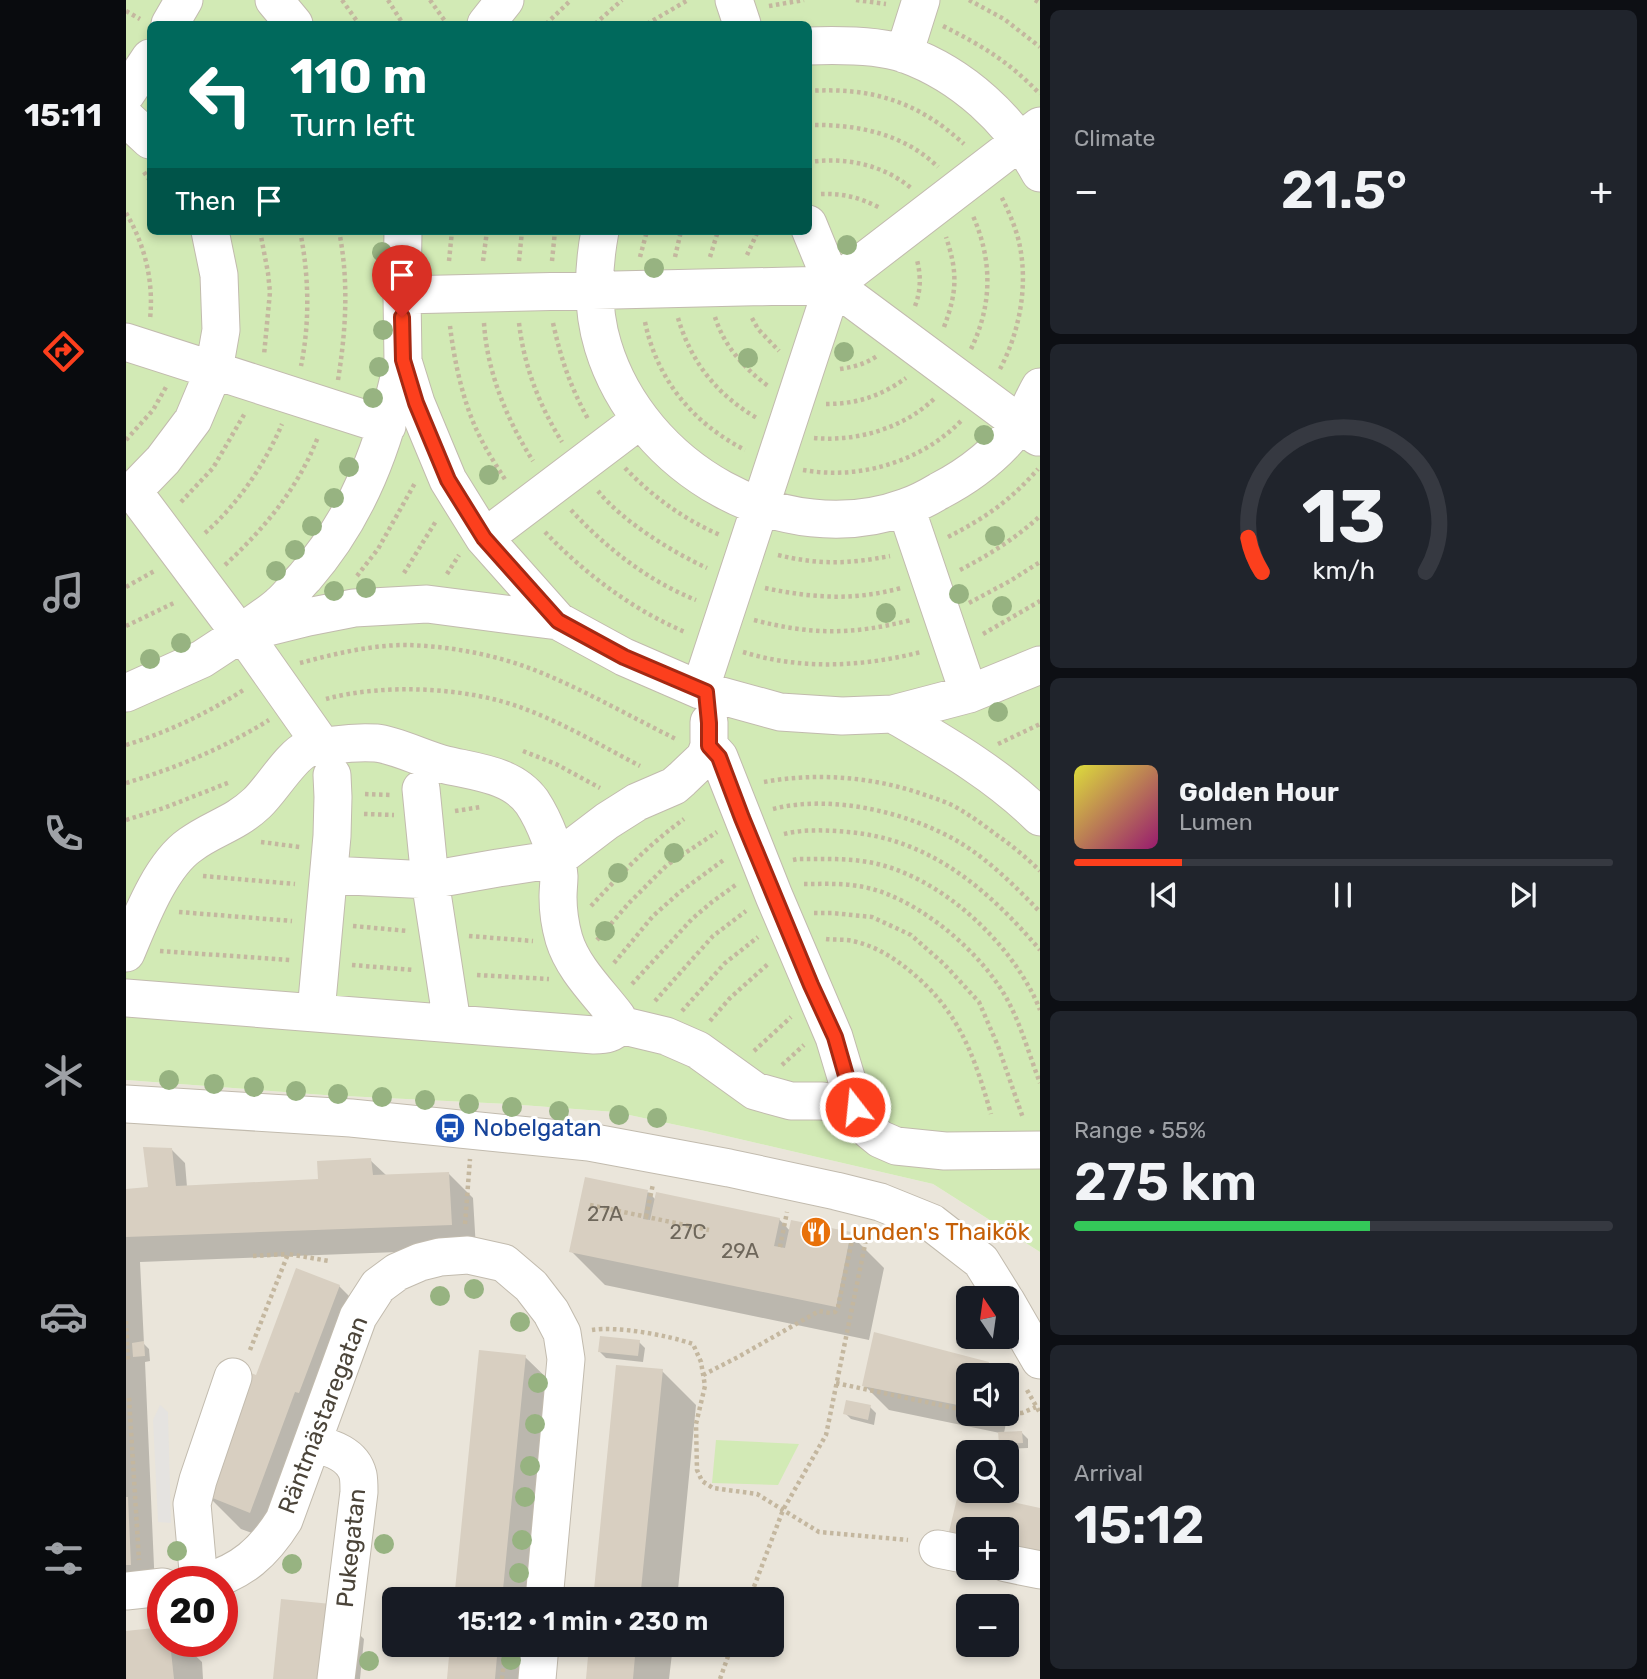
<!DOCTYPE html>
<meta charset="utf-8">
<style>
:root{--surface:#171b24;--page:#20242c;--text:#f1f3f6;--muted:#9ea1a6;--line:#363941;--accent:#fc3f1d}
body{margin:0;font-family:Rubik,sans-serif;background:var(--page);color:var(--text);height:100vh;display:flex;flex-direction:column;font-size:26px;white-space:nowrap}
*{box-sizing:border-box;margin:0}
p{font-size:23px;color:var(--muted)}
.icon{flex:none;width:38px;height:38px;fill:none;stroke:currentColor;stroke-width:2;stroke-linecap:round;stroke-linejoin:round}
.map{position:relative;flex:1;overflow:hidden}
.panel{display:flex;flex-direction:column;gap:10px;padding:10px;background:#0d0f14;width:607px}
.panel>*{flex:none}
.banner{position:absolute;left:21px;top:21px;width:665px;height:214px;border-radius:10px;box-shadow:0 4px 10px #0003;background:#00695c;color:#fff;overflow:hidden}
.needle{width:46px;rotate:347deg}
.buttons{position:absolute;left:830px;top:1286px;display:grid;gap:14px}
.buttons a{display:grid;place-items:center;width:63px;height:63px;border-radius:10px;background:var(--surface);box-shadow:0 4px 10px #0003;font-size:35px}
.speed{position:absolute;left:21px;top:1566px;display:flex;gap:14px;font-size:35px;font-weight:700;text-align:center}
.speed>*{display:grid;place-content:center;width:91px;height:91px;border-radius:50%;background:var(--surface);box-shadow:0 4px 10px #0003;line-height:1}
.speed .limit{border:10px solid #d22;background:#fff;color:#111}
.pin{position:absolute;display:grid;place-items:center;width:60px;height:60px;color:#fff;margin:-72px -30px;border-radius:50% 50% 50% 0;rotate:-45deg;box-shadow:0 0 7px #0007}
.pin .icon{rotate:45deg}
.me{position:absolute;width:77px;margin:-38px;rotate:344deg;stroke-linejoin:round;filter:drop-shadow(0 0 5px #0008)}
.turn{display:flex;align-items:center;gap:24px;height:147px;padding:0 28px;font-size:32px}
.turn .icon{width:91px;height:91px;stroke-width:2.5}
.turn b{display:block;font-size:49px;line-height:60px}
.then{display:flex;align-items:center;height:66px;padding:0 28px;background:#0003;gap:14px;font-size:26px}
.big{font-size:52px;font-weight:600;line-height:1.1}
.panel .widget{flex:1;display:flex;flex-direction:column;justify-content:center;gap:10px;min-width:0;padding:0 24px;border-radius:10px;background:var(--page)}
.panel .dial{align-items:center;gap:0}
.dial svg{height:182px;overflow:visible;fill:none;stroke:var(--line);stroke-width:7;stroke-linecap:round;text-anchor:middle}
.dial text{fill:var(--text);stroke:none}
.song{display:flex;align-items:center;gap:21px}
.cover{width:84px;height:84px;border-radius:10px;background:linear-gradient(135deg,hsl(60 70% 55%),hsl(320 70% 35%))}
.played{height:7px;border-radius:4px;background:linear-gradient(90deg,var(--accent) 20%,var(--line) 20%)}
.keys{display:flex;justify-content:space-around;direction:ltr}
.heat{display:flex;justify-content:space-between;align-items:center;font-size:38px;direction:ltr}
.charge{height:10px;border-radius:5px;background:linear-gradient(90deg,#34c759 55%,var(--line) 0)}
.trip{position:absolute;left:256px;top:1587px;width:402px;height:70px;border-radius:10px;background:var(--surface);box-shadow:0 4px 10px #0003;font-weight:600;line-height:70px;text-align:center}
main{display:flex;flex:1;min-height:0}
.tabs{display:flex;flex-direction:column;width:126px;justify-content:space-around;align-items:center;background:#090b0e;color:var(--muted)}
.tabs .icon{width:49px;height:49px}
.tabs .active{color:var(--accent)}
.tabs b{font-size:32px;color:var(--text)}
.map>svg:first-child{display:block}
.residential{fill:#eae5da;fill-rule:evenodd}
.green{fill:#d2eab5;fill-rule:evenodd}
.parking{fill:#e5e3e0}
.shadow{fill:#0003}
.building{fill:#d8cfc1}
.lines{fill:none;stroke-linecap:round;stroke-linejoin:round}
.minor-casing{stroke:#c2bbae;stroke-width:39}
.path{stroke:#c4b79f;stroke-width:4.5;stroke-dasharray:3.5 3.5;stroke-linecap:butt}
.minor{stroke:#fff;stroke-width:37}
.tree{fill:#97b381}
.route-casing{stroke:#a42913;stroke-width:18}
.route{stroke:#fc3f1d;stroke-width:12}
.labels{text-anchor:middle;stroke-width:6;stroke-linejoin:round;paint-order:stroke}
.number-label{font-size:21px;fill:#6e675b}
.transit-label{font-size:24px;fill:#164399;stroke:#fff;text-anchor:start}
.food-label{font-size:24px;fill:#c56008;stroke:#fff;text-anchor:start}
.street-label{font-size:24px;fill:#4b4439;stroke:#fff}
</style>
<main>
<nav class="tabs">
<b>15:11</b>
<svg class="icon active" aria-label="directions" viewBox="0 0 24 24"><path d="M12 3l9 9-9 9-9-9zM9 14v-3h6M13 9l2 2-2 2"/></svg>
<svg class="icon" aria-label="music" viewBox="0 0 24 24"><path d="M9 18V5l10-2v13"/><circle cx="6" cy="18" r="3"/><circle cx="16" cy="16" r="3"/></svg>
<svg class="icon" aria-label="phone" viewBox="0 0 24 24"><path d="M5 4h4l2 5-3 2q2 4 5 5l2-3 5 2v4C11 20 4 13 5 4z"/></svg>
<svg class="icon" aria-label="climate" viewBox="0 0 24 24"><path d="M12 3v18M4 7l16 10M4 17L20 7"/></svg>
<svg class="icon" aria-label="car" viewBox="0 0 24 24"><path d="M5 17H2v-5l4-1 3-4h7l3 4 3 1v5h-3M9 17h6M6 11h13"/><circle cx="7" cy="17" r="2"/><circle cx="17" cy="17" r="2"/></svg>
<svg class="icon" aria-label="filters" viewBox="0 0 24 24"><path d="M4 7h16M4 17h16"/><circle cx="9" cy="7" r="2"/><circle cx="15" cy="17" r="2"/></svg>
</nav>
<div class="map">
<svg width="914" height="1679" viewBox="0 0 914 1679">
<rect width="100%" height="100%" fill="#f6f3ec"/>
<path class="residential" d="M0 1080 198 1095 382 1104 489 1112 579 1131 807 1184 914 1252V1679H0ZM842 1298H880V1337H842ZM842 1376H880V1414H842ZM842 1452H880V1491H842ZM842 1530H880V1568H842ZM37 1582H96V1642H37ZM268 1600H646V1645H268ZM842 1606H880V1645H842Z"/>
<path class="green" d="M0 0H914V1252L807 1184 579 1131 489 1112 382 1104 198 1095 0 1080ZM24 24H682V231H24Z
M590 1440 673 1444 652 1485 586 1483Z"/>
<path class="parking" d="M34 1405 42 1412 45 1523 32 1522 27 1420Z"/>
<path class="shadow" d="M46 1150 59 1163 61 1187 194 1181 244 1160 261 1176 322 1173 347 1198 350 1249 14 1262 18 1344 23 1349 24 1361 19 1362 29 1589 0 1590V1191L27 1189Z
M522 1192 530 1200 653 1219 664 1231 724 1234 758 1268 743 1340 479 1285 445 1251Z
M213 1286 247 1320 158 1545 115 1529 81 1495 131 1377Z
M513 1342 519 1348 517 1362 480 1358 474 1352Z
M399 1357 433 1390 413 1600H330Z
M862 1363 874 1376H842V1414H880V1382L887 1388 878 1433H896L902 1439V1448L880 1449 874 1443V1433L763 1410 738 1385Z
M536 1371 570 1405 551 1600H469Z
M744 1407 750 1413 748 1425 725 1419 719 1413Z
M204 1606 238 1639 234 1679H149Z
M0 1633 37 1642H55L76 1662 77 1679H0Z
M326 1645H408L405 1679H323Z
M465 1645H547L543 1679H461Z"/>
<path class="building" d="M17 1147 46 1148 50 1186 192 1179 191 1161 245 1158 247 1175 323 1172 326 1225 0 1237V1189L22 1187Z
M459 1177 522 1190 517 1219 524 1220 530 1192 654 1218 648 1246 659 1248 665 1220 725 1232 710 1307 443 1252Z
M170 1268 214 1285 173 1393 169 1392 124 1513 79 1495 125 1373 130 1375Z
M748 1332 863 1362 860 1376H842V1407L736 1386Z
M474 1336 514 1340 512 1356 472 1352Z
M18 1341 19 1356 7 1357 6 1343Z
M353 1350 400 1355 397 1384 376 1600H328Z
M490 1365 537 1369 514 1600H467Z
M720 1400 745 1405 742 1420 717 1414Z
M896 1431 897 1443 873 1444 872 1432Z
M833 1490 914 1508V1557L880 1549V1530H842V1541L822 1536Z
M0 1497H2L5 1565H0Z
M155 1599 205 1604 198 1679H147Z
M37 1627V1642H44L48 1679H0V1631Z
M324 1645H372L369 1679H321Z
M463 1645H510L507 1679H460Z"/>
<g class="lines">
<g class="minor-casing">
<path id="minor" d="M148 0 168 24
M608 0 616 24
M44 24 58 0
M360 24 379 0
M682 46C710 45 753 45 779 54 837 75 885 120 914 173
M778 54 795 0
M0 94 24 58
M0 118 24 140
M682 224 707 285 912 437
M277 231 276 295 277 361 290 403 322 480 358 538 432 621
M474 231C467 268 466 310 477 346 514 468 657 552 780 507 792 503 803 497 813 491 844 475 873 452 894 424 902 413 907 399 914 387
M276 295 707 285
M0 342 261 426
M7 491 114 634 128 649 197 747
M0 494 7 491 37 460 67 420 88 370 95 330 93 275 84 231
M780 508 843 694
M358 538 514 420
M123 627C133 620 144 613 153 605 163 597 170 586 179 577 233 515 259 444 276 364
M574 690 707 285 914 126
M0 693 76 659 114 634 182 617 228 608 301 604 432 621 498 657 574 690 654 712 716 716 767 714 843 694 914 665
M767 714C818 744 871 774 914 817
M583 746 593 757 648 896 708 1037 729 1107 743 1130 754 1139 770 1146 819 1151 914 1150
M295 789 304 880 326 1023
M203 875 304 880 372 868 431 859 481 821 511 802 548 786 556 779 579 757 583 746V722
M0 953C14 920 34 866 64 845 87 828 109 824 131 803 145 790 165 756 181 749 189 746 200 747 208 745 222 743 235 742 250 743 270 745 299 760 320 765 350 772 387 775 406 802 418 820 432 854 433 876 433 883 432 890 432 897 432 912 434 925 438 939 447 969 473 993 491 1017L494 1025C486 1034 480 1035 468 1035L0 998
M190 1012 206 836 207 797 206 775
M494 1025 540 1036 572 1050 629 1091 665 1101H696L729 1107
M0 1104 225 1118 463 1142 603 1168 710 1191 754 1202 806 1223 855 1261 878 1298
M880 1301 914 1360
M187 1443C205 1448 227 1454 232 1475 233 1480 233 1487 233 1492L210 1679
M812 1549 842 1555
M880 1563 914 1570
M73 1582 66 1504 72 1480 107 1377
M79 1582C116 1572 138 1552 158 1520L232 1317 252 1286 271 1272 294 1262 314 1257 342 1255 378 1263 405 1286 425 1312 436 1333 440 1359 418 1600
M0 1591 37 1587
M411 1679 414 1645"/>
</g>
<path class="path" d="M216 0 233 24
M262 0 277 24
M304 0 321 24
M730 0 760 4
M843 0 878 19 914 47
M909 0 914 3
M643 6 678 0
M0 11 14 19
M420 24 445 0
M469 24 496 0
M521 24 562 0
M817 26C857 46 883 62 914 94
M682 91C745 87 791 101 838 144
M682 125C730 124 777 133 812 167
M682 162C719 157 756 164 785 188
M18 172 24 181
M695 194C717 193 735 198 754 208
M0 213C19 245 28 282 24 319
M134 231 142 273 144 292 138 355
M174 231C183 275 184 322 175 366
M621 255 632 231
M514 257 521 231
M549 257 555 231
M584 257 592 231
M323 261 326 231
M357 261 361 231
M393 261 396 231
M426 261 429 231
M789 306C795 290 795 276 791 260
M589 317C598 346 618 368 642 386
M552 318C565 362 591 395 631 418
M626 318 632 329 653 351
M519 322C531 380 567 423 619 450
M358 323C361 372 381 420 407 461
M393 323C398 366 413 405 436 442
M427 323C435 359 444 386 462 419
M324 326C328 360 337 402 352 433 360 450 370 465 380 481
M818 327C831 292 832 273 820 237
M845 349C866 305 867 262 847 216
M714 369C728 367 739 364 751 356
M874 369C893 333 902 288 894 247 891 230 883 212 875 196
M212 380C220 330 223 281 213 231
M700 404C731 404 755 396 780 378
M688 438C731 442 778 428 809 398
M0 440 27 410 40 387
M499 468C526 496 557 519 594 535
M677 470C734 480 795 462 836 420
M472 491C496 521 546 552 581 568
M55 502 87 468 119 413
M445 510C479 547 522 581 570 600
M419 532C458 573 507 610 559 632
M79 533C112 504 139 464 156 424
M822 537C859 518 884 501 912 469
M652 555C693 565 722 564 764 556
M99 565C139 528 172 488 192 437
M834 570C863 555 890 538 914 516
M278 573 310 521
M321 574 333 555
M231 576 252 549 289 483
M0 587 30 570
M639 588C686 598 728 601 775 588
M843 603 884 581 914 562
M628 620C686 635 726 635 785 620
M0 626 50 602
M857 634 914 601
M617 652C675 670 736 667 795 652
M174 663C208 654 244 645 280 645 322 646 366 654 406 669 455 688 503 716 550 739
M200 699C258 683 343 687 399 709 439 724 476 746 514 766
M872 744 914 724
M0 745C42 732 82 713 119 689
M397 751 430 764 474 788
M638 782C693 772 750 777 802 796 811 799 820 802 828 806 842 814 855 823 868 833 884 844 900 857 914 871
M0 783C50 768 98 748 143 720
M239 794 265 795
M647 809C705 794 782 812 833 842 863 860 890 887 914 912
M329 811 355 807
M238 814 268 815
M0 820 38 808 104 782
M658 834C678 829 701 830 722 832 804 839 862 889 914 950
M135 842 174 847
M667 860 672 859C695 859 719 858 742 862 813 874 888 944 914 1010
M77 876 169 884
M678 884C696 884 714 883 732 886 788 894 858 953 883 1003 896 1028 904 1057 914 1083
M465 906C494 875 523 844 558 819
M53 912 166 921
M688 913H706L746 917 785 935 818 964 853 1002 872 1046 897 1118
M227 926 282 931
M343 936 407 941
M700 939C709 940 719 939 727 941 749 946 767 957 784 971 833 1011 848 1055 865 1114
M471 940 503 903 541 865 591 832
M34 951 164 960
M488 963 527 916 554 892 599 859
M226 965 287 970
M351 975 423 979
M506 984 566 919 586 902 611 884
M529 1001 587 936 620 911
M556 1011 599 963 632 937
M584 1021 604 998 642 964
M628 1051 665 1017
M656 1065 678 1045
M464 1205 583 1230
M520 1217 527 1184
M339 1224 344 1159
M654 1247 661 1212
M127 1256 162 1254
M0 1321 2 1361H0
M466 1330C492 1326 541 1335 567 1344L575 1362 579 1386 570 1424 571 1470 576 1481 587 1488 631 1494 693 1532 782 1540
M124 1350 162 1254 203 1261
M577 1375 612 1357 693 1311 704 1313 709 1312 712 1307 729 1226
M710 1383 842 1411
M901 1390 914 1413
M3 1398 13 1560
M880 1413H896L910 1407
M623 1600 657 1510 700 1435 742 1230
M376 1679 378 1660
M594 1679 606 1645"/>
<use href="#minor" class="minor"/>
</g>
<g class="tree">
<circle cx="721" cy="245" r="10"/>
<circle cx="256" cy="252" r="10"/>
<circle cx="528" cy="268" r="10"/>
<circle cx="257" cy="330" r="10"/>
<circle cx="718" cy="352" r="10"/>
<circle cx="622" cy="358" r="10"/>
<circle cx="253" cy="367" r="10"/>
<circle cx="247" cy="398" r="10"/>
<circle cx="858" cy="435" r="10"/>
<circle cx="223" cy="467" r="10"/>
<circle cx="363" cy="475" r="10"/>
<circle cx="208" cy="498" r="10"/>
<circle cx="186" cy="526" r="10"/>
<circle cx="869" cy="536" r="10"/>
<circle cx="169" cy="550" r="10"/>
<circle cx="150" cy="571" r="10"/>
<circle cx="240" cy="588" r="10"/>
<circle cx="208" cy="591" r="10"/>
<circle cx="833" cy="594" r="10"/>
<circle cx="876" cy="606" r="10"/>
<circle cx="760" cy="613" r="10"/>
<circle cx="55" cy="643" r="10"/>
<circle cx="24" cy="659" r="10"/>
<circle cx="872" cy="712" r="10"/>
<circle cx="548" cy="853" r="10"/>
<circle cx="492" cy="873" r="10"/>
<circle cx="479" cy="931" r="10"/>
<circle cx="43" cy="1080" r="10"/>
<circle cx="88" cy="1084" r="10"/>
<circle cx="128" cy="1087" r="10"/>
<circle cx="170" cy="1091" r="10"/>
<circle cx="212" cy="1094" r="10"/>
<circle cx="256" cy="1097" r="10"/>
<circle cx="299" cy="1100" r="10"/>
<circle cx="343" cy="1104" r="10"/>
<circle cx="386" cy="1107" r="10"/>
<circle cx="433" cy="1111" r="10"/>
<circle cx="493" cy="1115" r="10"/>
<circle cx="531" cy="1118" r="10"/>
<circle cx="348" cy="1289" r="10"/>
<circle cx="314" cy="1296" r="10"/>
<circle cx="394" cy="1322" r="10"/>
<circle cx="412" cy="1383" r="10"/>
<circle cx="409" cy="1424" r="10"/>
<circle cx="404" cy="1466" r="10"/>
<circle cx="399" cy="1497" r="10"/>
<circle cx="396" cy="1540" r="10"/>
<circle cx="258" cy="1544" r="10"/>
<circle cx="51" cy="1551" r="10"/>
<circle cx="166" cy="1564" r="10"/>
<circle cx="393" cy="1573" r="10"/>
<circle cx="385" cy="1660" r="10"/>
<circle cx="243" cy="1661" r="10"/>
</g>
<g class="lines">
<g class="route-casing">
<path id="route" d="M276 317 277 360 290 403 322 480 358 538 432 621 498 657 580 692 583 723V746L593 757 616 818 685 985 709 1037 729 1107"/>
</g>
<use href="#route" class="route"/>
</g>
<defs>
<g id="bus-disc" transform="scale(1.575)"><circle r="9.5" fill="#1a4fb4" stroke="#fff"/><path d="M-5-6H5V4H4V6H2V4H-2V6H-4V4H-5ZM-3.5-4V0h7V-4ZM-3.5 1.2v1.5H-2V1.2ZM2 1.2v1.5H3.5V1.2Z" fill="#fff"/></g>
<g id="restaurant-disc" transform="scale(1.575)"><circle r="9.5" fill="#e8710a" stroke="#fff"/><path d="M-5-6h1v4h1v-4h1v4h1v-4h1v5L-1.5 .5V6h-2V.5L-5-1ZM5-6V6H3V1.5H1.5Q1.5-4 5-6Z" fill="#fff"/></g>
</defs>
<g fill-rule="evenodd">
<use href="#bus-disc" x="324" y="1128"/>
<use href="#restaurant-disc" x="690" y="1232"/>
</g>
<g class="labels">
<g class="number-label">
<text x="479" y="1221">27A</text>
<text x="562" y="1239">27C</text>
<text x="614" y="1258">29A</text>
</g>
<g class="transit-label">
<text x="347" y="1136">Nobelgatan</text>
</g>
<g class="food-label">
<text x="713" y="1240">Lunden's Thaikök</text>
</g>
<g class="street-label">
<text transform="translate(197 1415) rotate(-69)" y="8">Räntmästaregatan</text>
<text transform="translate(225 1548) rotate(-84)" y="8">Pukegatan</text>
</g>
</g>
</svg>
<div class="buttons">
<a><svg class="needle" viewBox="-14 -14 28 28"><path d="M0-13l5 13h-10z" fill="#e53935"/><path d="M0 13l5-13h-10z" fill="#9ea1a6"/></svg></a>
<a><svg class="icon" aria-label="sound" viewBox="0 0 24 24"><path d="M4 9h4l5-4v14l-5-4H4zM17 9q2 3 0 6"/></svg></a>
<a><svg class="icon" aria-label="search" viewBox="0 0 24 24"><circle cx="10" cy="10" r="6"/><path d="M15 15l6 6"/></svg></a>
<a>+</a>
<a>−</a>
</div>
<div class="speed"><div class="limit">20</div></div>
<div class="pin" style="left:276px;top:317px;background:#d93025"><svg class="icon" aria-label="arrive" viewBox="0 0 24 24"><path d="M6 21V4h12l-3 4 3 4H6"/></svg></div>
<svg class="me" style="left:729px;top:1107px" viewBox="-20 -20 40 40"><circle r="17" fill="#fc3f1d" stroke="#fff" stroke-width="3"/><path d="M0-11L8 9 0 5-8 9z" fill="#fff"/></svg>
<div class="trip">15:12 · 1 min · 230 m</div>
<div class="banner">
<div class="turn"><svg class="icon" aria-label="left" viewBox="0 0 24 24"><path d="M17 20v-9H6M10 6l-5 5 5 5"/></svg><div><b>110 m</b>Turn left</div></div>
<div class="then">Then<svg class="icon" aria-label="arrive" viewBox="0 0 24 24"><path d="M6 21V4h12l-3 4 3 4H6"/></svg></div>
</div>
</div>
<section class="panel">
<div class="widget"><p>Climate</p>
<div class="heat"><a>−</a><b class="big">21.5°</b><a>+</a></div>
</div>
<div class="widget dial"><svg viewBox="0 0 100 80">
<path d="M14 69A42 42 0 1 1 86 69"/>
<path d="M14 69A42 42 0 0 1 8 54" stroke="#fc3f1d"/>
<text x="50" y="56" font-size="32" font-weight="700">13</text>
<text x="50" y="72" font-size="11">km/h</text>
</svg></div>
<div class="widget">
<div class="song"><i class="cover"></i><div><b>Golden Hour</b><p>Lumen</p></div></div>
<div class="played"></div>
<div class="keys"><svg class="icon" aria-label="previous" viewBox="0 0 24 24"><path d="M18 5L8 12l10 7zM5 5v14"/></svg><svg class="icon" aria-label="pause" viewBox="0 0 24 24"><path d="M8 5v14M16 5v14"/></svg><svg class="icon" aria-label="next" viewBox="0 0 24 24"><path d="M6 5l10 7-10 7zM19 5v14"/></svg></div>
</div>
<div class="widget"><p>Range · 55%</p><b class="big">275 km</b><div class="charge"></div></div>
<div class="widget"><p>Arrival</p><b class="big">15:12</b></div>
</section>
</main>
